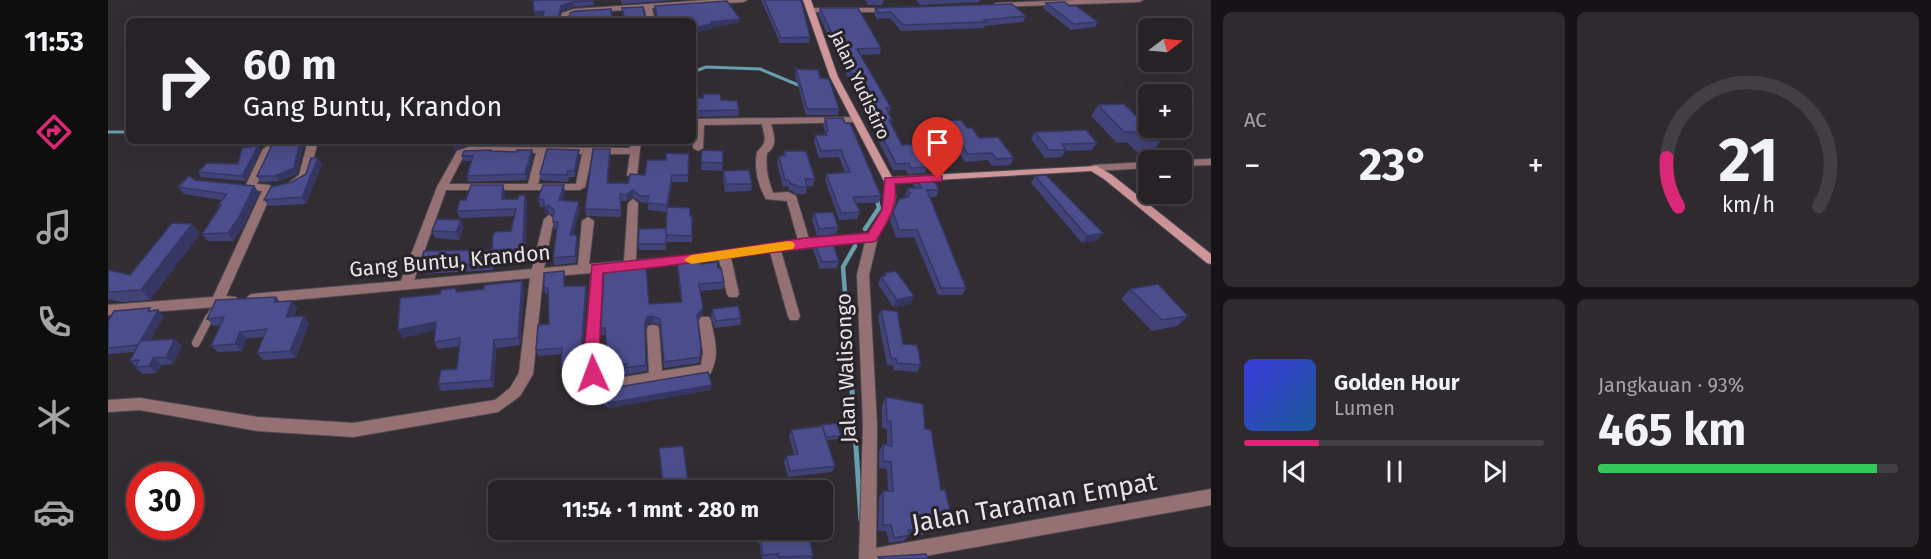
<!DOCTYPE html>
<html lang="id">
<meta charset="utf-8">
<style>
:root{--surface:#262226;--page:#2e2a2e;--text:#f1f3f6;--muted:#a4a4a7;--line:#423f43;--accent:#db2777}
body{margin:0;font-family:"Fira Sans",sans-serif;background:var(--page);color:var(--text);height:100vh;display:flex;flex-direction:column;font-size:22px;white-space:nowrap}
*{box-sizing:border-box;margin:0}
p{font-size:20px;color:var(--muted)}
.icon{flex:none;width:33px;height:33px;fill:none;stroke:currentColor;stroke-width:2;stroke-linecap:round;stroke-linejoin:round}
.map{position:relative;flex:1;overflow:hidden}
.drawer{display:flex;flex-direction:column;gap:12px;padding:12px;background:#151315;width:720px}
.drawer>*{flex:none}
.hud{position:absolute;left:18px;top:18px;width:570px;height:126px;border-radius:9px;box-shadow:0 6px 24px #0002,0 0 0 2px var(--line);background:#262226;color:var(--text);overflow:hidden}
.needle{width:39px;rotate:74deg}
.buttons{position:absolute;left:1030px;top:18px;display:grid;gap:12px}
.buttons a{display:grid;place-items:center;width:54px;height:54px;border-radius:9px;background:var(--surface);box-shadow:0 6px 24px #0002,0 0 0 2px var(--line);font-size:30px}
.speed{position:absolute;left:18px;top:462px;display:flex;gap:12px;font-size:30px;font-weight:700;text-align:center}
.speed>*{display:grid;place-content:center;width:78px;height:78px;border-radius:50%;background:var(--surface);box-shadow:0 6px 24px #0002,0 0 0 2px var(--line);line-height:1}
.speed .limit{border:9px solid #d22;background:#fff;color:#111}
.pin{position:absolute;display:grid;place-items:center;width:51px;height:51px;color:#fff;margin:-62px -26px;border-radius:50% 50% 50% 0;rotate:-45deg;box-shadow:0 0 6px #0007}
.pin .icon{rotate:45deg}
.me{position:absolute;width:66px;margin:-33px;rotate:358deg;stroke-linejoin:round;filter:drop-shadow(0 0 4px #0008)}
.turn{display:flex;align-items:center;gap:21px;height:126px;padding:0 18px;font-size:27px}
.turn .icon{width:78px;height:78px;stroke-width:2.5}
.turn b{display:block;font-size:42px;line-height:51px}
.big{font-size:45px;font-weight:700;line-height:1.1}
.drawer .card{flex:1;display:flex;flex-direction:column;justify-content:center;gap:9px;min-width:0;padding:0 21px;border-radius:9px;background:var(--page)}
.drawer .dial{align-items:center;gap:0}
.dial svg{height:156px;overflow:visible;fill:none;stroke:var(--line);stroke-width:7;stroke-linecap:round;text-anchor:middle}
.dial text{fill:var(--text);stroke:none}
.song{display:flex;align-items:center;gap:18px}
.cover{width:72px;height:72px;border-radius:9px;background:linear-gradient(135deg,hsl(240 70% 55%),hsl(210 70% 35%))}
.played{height:6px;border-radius:3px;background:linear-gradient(90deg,var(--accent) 25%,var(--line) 25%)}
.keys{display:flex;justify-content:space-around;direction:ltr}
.heat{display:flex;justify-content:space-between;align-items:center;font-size:33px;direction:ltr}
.charge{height:9px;border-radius:4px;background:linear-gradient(90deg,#34c759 93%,var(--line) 0)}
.drawer .tiles{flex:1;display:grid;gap:12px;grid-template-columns:repeat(2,1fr)}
.trip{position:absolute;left:380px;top:480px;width:345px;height:60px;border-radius:9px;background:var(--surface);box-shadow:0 6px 24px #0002,0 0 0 2px var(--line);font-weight:700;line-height:60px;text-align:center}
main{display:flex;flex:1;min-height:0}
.tab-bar{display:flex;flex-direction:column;width:108px;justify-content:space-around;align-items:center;background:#0f0e0f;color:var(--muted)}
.tab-bar .icon{width:42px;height:42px}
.tab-bar .current{color:var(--accent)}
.tab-bar b{font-size:27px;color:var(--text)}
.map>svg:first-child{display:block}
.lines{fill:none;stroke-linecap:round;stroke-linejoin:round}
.stream-far2{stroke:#679fac;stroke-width:3}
.stream-far1{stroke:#679fac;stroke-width:4.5}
.stream{stroke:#679fac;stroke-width:5}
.lane-far1-casing{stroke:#4f4a50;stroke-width:8}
.lane-casing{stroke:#4f4a50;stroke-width:10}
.street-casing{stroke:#4f4a50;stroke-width:2}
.secondary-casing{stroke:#4f4a50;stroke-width:2}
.lane-far1{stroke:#957173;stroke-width:6}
.lane{stroke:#957173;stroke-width:8}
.street{fill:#957173;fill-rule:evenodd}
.secondary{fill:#cf969a;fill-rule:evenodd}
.wall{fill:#414278}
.shaded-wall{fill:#353662}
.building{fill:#4c4d8c;stroke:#353662;stroke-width:1.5}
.route{fill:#db2777;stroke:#8e194d;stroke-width:1.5}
.slow{fill:#f59e0b}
.labels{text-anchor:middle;stroke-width:6;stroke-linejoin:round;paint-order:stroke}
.far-street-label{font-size:18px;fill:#e7e4e8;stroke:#282329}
.street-label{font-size:21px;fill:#e7e4e8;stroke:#282329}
.near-street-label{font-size:26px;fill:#e7e4e8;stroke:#282329}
</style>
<main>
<nav class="tab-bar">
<b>11:53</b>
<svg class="icon current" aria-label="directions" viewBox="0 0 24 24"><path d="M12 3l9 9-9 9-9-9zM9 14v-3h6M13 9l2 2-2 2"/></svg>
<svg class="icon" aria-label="music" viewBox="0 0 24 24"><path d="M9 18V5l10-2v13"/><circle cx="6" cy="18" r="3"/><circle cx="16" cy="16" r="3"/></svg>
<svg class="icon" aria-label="phone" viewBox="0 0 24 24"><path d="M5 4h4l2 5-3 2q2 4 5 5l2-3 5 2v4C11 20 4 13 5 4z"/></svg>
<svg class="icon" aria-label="climate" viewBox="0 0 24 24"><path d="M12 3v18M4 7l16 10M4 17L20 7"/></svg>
<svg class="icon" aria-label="car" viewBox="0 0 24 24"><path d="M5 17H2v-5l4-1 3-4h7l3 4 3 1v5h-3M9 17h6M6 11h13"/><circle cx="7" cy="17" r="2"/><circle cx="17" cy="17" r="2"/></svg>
</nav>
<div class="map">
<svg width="1103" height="559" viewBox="0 0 1103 559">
<rect width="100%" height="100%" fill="#322d33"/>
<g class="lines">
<path class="stream-far2" d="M585 72 598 67 652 69 695 87
M0 132H21"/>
<path class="stream-far1" d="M757 229 771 208 768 197
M739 320 735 267 747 246"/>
<path class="stream" d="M739 318 753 520"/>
<g class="lane-far1-casing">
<path id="lane-far1" d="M100 320 104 312"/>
</g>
<g class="lane-casing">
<path id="lane" d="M88 343 101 318"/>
</g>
<g class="street-casing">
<path id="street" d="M601 0H639L635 2 544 8 547 21H539L537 9 467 13 461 16 460 21H452L454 13 466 9Z
M969 0H1035L1031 2 888 7 884 5 888 3Z
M700 8H784L788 10 784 12H700Z
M747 117 750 118V122L663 124C666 135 670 146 659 153 657 167 660 180 665 193L680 192 688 196 701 239 761 233C773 213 779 205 776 181L781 178 786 181 788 197 785 210 770 237 761 275 769 425 768 548 1103 489V505L800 559H751L755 425 749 275 757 242 673 251 692 316 690 320H682L680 316 662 252 623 258 631 294 629 297H621L619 294 611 260 495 272 490 363 494 375 516 377 541 373 539 330 540 326 545 325 550 326 551 330 554 371 593 365 595 353 591 321 593 317H601L603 321C607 341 612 356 602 374L597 376 516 389 485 384 478 374 476 363 483 273 435 277 425 374 412 396 390 412 245 437 150 431 32 410 0 412V400L32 398 150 417 245 423 387 400 402 388 411 373 422 278 144 304 140 302 138 299 140 296 144 294 293 281 329 187 349 151 361 147 522 148 523 141H533L529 175 524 178 519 175 522 154H484L477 187 472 190H338L306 280 424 269 436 219 441 215 446 219 436 268 470 265 474 221 480 217 486 221 481 264 516 261 520 203 525 199 530 203 528 260 588 255 690 240 679 201 658 199C650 185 646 169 649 152 660 141 657 139 654 124L596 125 595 148 590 151 585 148 587 125H585V119ZM362 153H428L420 184H341L356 155ZM438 153 474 154 468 184H430Z
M200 141H210L201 177 187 187H179L178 185 191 175Z
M160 146 165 149 149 184 161 185 166 188 118 296 128 297 130 300 128 303 109 307 0 315V305L105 297 154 191 142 190 137 187 155 149Z
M1103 159V165L1074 166V160H1071Z
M1041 162V168L985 171 980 168 985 165Z"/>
</g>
<g class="secondary-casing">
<path id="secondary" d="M695 0H703L730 77 784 177 989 166 1004 175 1103 254V264L1099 263 996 179 983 171 777 183 722 77Z"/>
</g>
<use href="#lane-far1" class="lane-far1"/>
<use href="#lane" class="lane"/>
<use href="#street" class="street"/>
<use href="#secondary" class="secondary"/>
</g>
<path class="wall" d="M485 0 486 5 466 7 453 11 451 18 514 19 515 17 514 8 537 18 547 19 548 17 547 6 632 19 631 23 604 27V29L585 33V21H434L435 15 427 16 425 1Z
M513 0H567L514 4Z
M653 0H693L702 37 701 43H672Z
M757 0H776L774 5H760Z
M808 0H872L871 2 812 5Z
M938 3 961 6 990 22 987 27 963 30 935 8Z
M712 8 773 48 772 54 753 55 783 108 781 113 784 120 783 123 794 145 819 160 817 163 819 167 817 173 800 174 798 170H785L752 104 754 97H758L750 80H741L710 14Z
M767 8 918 16 915 22 876 26V28L793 31 782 18 769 19 766 14Z
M688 69 731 109 730 115H698L687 75Z
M595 94 613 100 631 110 630 116 585 117V98H594Z
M990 105 1053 140 1045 151 1028 152 1019 142 1009 143 983 116Z
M717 118 737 123 773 196 770 203H748L752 212 749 219 731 220 717 180 718 174 737 173 731 157 711 158 706 142 707 135H716L717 132 715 125Z
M837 121 859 128 871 138 906 158 902 165 884 166 880 160 857 162 834 128Z
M927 132 989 143 984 150 957 151 954 157 937 158 923 139Z
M163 141H196L189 174 171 181 152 182 149 176 164 145Z
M345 141H390L388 145H361L347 150Z
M412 141H517L516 145H413Z
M150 146 153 151 138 181 93 177 90 172 130 164Z
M383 150 384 152H409L424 150 425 155 419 180 360 182 359 176 363 161H355L354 156Z
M594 150 615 151 614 171 593 170Z
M676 151 707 179 705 186H699L698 194H689L681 190 680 186 675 187 669 163 671 156H675Z
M581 154 580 182H564L560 207 584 216V242H558V250H531L530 244 558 234 559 212 540 210V203L532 202 525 197 519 201H513V217L478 216 477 209 502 156 500 183H520L537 175 558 160Z
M471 156 467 177H461L460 182 433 180 432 174Z
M214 164 198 204 161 206 156 200Z
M615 171 644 184 643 191 617 192 615 178Z
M808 176 831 190 828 197H822L858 288 854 295H830L806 237 788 238 782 220 791 199 798 197 797 195 800 188H807L805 184Z
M927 176 990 240 974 243 923 183Z
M87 180 146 186 151 193 136 225 125 241H100L94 234 111 207 110 205 114 200 76 194 70 187Z
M395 185 397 192 396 199 419 202 417 256H387L385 270 314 274 311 267 384 250 403 231 407 216 352 218 349 211 358 200Z
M457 192 454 200 472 209 465 235 470 242 468 263 446 265 445 258 449 230 446 229 445 222 446 216 441 213 438 215 436 207H432L430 199Z
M706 213 730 227 728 234 709 236 704 220Z
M84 224 92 234 42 300 13 302 0 299V270L22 275Z
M356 227 351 240 327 238 324 231Z
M707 243 731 261 729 268 712 269 705 250Z
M569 260 593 264 610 268 616 282 615 289 592 291 594 315 590 320 593 347 591 363 556 368 552 325 545 323 540 324 537 329 539 371 516 375V371L501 372 497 335H494L493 328 541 304 573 302 569 267Z
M456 271 457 286H478L479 293 473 371 454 370 453 364 454 354 430 356 428 350 441 324 440 294H437L436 288Z
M777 273 803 304 785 307 770 284 773 277 776 276Z
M414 281 416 289 412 345 388 348 386 387 333 391 330 384 349 369 351 346 330 349 326 342 327 330 294 338 349 292 376 289Z
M1022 289 1080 316 1069 326 1044 331 1013 299Z
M168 297 172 302 184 301 189 308 186 317 196 316 201 323 188 358 155 360 149 353 156 337 139 338 134 351 110 352 103 346 112 325 106 326 99 319Z
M604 309 633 318 632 325 607 328 603 317Z
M773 310 795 344 813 365 809 372 786 370 785 366 779 365 770 317Z
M45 311 56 316 42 341 74 346 65 364 53 365 49 373 35 374 27 367V366L22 361 26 352 0 354V321Z
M516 386 603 390 501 408 491 402 490 396Z
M778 397 817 429 833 490 844 518 838 524 819 523 820 529 815 535H801L796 541 781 543 778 531H770L771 498 775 491H780L779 469 771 468V451L775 444 779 445V429L774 428V405Z
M714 425 733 436 732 439 719 440 727 466 724 472 680 477 676 462 678 456 686 455 681 436 683 430 714 426Z
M551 448 580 481V486L555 489Z
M664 530H700L705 556 703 559H654L651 542 652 537 665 536Z"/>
<path class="shaded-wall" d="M465 2 466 7 453 11 451 21 450 18 453 6Z
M436 11V15L427 16 426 12Z
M632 19 631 23 604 27V29L585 33V28L603 22Z
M192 141H196L189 174 171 181 167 176Z
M349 141H360L361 145 347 150 345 143Z
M150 146 153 151 138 181 134 176Z
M502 149V156L500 190 499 183Z
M424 150 425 155 419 180 417 174Z
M471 150V156L467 177 466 171Z
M210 158 214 164 198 204 194 197Z
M564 175V182L559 212V205Z
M395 185 397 192 396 206 394 199Z
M456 185 457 192 452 208 451 200Z
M146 186 151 193 136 225 125 241 120 233Z
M525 190V197L519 201 518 195Z
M417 195 419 202 417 256 415 249Z
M471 202 472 209 463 242 462 235Z
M440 205 441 213 438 215 436 208Z
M353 220 356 227 351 240 348 232Z
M84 224 92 234 42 300 33 290Z
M995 233 990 240 974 243 979 236Z
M469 235 470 242 468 263 467 256Z
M385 250 387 258 385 270 383 263Z
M414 281 416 289 412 345 410 338Z
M478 286 479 293 473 371 472 365Z
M806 296 803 304 785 307 789 300Z
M168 297 173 304 166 302Z
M184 301 189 308 183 324 178 317Z
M595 308 594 315 589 321V315Z
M50 310 56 316 37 351 31 345Z
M196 316 201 323 188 358 182 351Z
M544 316 545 323 540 324 537 329V323L539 317Z
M328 322 332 329 294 338 290 330Z
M132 332 139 338 134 351 127 344Z
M67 339 74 346 65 364 58 357Z
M386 340 388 348 386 387 383 380Z
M45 358 53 365 49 373 41 366Z
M604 385 603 390 501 408 500 403Z"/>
<path class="building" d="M434 0H485V1L465 2 453 6 450 18H461L462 13 467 11 503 9 504 18 514 19 516 16 514 8 535 7 537 18 547 19 549 16 547 6 619 1 632 19 603 22 604 24 585 28V21H434L436 11 426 12 425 1Z
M656 0H693L702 37 673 38Z
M957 2 961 6H968L990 22 966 24 938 3Z
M904 4 918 16 876 20 878 22 795 25 783 12 771 13 767 8Z
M712 8H750L773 48 749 49 783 108H778L784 120H781L794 145 810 144 819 160H816L819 167 803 168 801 163 788 164 754 97H763L752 73 743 74Z
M688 69 710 70 712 78 721 79 731 109H699Z
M595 94H612L613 100 629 101 631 110 585 111V98H595Z
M1016 104 1053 140 1036 141 1026 132H1016L990 105Z
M717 118H735L737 123H742L773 196 745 197 752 212 733 213 718 174 742 172 733 150 713 151 707 135H719L717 131H720Z
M853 120 859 128H864L871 138 890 137 906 158 888 159 884 153 860 154 837 121Z
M978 130 989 143 954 144 958 150H941L927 132Z
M163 141H192L186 168 167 176H149L164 145Z
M150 146 134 176 90 172 99 163 130 164 134 148Z
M439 149 471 150 466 171H460L459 175 432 174Z
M485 149H502L499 183H520L522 174 537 175 539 160H558V153L581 154 580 175H564L559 205 539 203 541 196H532L525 190 518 195 512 194 513 210 477 209Z
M383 150V151L409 152V150H424L417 174 359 176 365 156H354L356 151Z
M594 150 615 151V163L593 162Z
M676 151H698L707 179H697L699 187H691L682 183 681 180H677L671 156H678Z
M203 158H210L194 197 156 200 163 187 184 182 198 174Z
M641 170 644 184H618L615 171Z
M938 175 995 233 979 236 927 176Z
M81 176 87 180 146 186 131 217 120 233 94 234 113 205H110L119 194 70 187Z
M808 176H823L831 190H819L858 288H833L809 230H791L785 212 791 199 801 197 800 194 802 193 800 188H813Z
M363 185H395L394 199H410L411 195H417L415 249 384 250 385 235 387 232 403 231 408 209 349 211 352 200H358Z
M435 185H456L451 200 471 202 462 235H469L467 256 445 258 450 222H445L446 210 440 205 436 208V200L430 199Z
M559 207 582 208V216H584V236L558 235V244H530L531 229 558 228V234Z
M725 212 730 227 711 229 706 213Z
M329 219 353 220 348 232 324 231Z
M64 223 84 224 33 290 3 292H0V270L22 275Z
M724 241 731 261 714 262 707 243Z
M385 250 383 263 311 267 316 251Z
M592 258 593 264 609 262 610 268H613L616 282 591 284 595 308 589 315 593 347 592 357 556 362 552 319 544 316 539 317 537 323 538 365 515 368 519 364 500 366 497 328H493L496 267H538L541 304 574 302 569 260Z
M456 271V286H478L472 365 453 364 454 348 428 350 430 325 441 324 440 288H436V273Z
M788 271 806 296 789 300 773 277 778 275 777 273Z
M414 281 410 338 386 340 383 380 330 384 333 370 349 369 352 338 326 342 328 322 290 330 292 298 332 294 333 290 348 288V292L376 289V285Z
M1050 284 1080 316 1054 320 1022 289Z
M168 297 166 302 184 301 178 317 196 316 182 351 149 353 159 329 132 332 127 344 103 346 116 317 99 319 108 300Z
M630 306 633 318 608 321 604 309Z
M42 308 40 311 50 310 30 345 0 348V321L6 311Z
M773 310 789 311 795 344 809 345 813 365 789 363 788 359 783 358Z
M67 339 58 357 45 358 41 366 27 367 31 360 22 361 32 341Z
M600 372 604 385 500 403 490 396 502 384 516 386Z
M778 397 815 404 817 429 823 430 833 490H837L844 518 817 517 820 529 800 530 802 535 786 538 783 525H775V491H785L783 462 775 461V444L784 446 783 421H779Z
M729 423 733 436 718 437 714 425Z
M714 426 727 466 682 471 678 456 690 454 683 430Z
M575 446 580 481 555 483 551 448Z
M666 530H700L705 556 671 557 670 554 655 555 652 537 667 536Z
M818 554 820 559H771L770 557Z"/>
<path class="route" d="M830 175 834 176V181L787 184C790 207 779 222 768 241L764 242C674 249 585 264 495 273L491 355 493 374 491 379 485 381 480 379 476 355 484 265 588 254 697 238 760 233 774 210 777 178Z"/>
<path class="slow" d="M681 241 685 242 687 245 685 249 583 264 576 260 583 255Z"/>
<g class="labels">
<g class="far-street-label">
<text transform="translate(752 85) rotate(65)" y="6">Jalan Yudistiro</text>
</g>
<g class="street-label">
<text transform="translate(342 261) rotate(-5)" y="7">Gang Buntu, Krandon</text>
<text transform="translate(738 368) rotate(-92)" y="7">Jalan Walisongo</text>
</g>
<g class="near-street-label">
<text transform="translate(926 502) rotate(-10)" y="9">Jalan Taraman Empat</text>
</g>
</g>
</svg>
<div class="buttons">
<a><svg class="needle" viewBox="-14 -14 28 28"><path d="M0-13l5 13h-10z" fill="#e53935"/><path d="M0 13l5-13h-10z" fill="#a4a4a7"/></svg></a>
<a>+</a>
<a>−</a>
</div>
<div class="speed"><div class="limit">30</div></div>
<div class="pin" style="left:830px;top:179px;background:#d93025"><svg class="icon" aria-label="arrive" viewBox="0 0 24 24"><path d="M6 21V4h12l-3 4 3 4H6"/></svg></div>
<svg class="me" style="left:485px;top:374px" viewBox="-20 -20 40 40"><circle r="19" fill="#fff"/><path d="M0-13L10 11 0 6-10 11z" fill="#db2777"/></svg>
<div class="trip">11:54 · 1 mnt · 280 m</div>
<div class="hud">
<div class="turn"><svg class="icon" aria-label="right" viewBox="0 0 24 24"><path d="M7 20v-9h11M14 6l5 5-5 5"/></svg><div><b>60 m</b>Gang Buntu, Krandon</div></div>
</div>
</div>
<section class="drawer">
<div class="tiles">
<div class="card"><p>AC</p>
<div class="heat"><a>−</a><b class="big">23°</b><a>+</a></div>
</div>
<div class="card dial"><svg viewBox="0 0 100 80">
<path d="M14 69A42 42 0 1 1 86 69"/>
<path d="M14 69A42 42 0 0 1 8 44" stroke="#db2777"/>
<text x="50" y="56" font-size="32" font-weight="700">21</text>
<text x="50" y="72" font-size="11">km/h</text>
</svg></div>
<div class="card">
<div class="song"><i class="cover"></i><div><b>Golden Hour</b><p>Lumen</p></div></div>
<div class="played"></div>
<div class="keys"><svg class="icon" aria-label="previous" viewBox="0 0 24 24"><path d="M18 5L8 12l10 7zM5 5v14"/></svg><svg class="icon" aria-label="pause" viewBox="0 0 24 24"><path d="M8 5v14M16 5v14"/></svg><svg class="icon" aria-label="next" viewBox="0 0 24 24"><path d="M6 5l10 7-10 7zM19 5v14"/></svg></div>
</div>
<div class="card"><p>Jangkauan · 93%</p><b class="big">465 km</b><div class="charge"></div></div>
</div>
</section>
</main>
